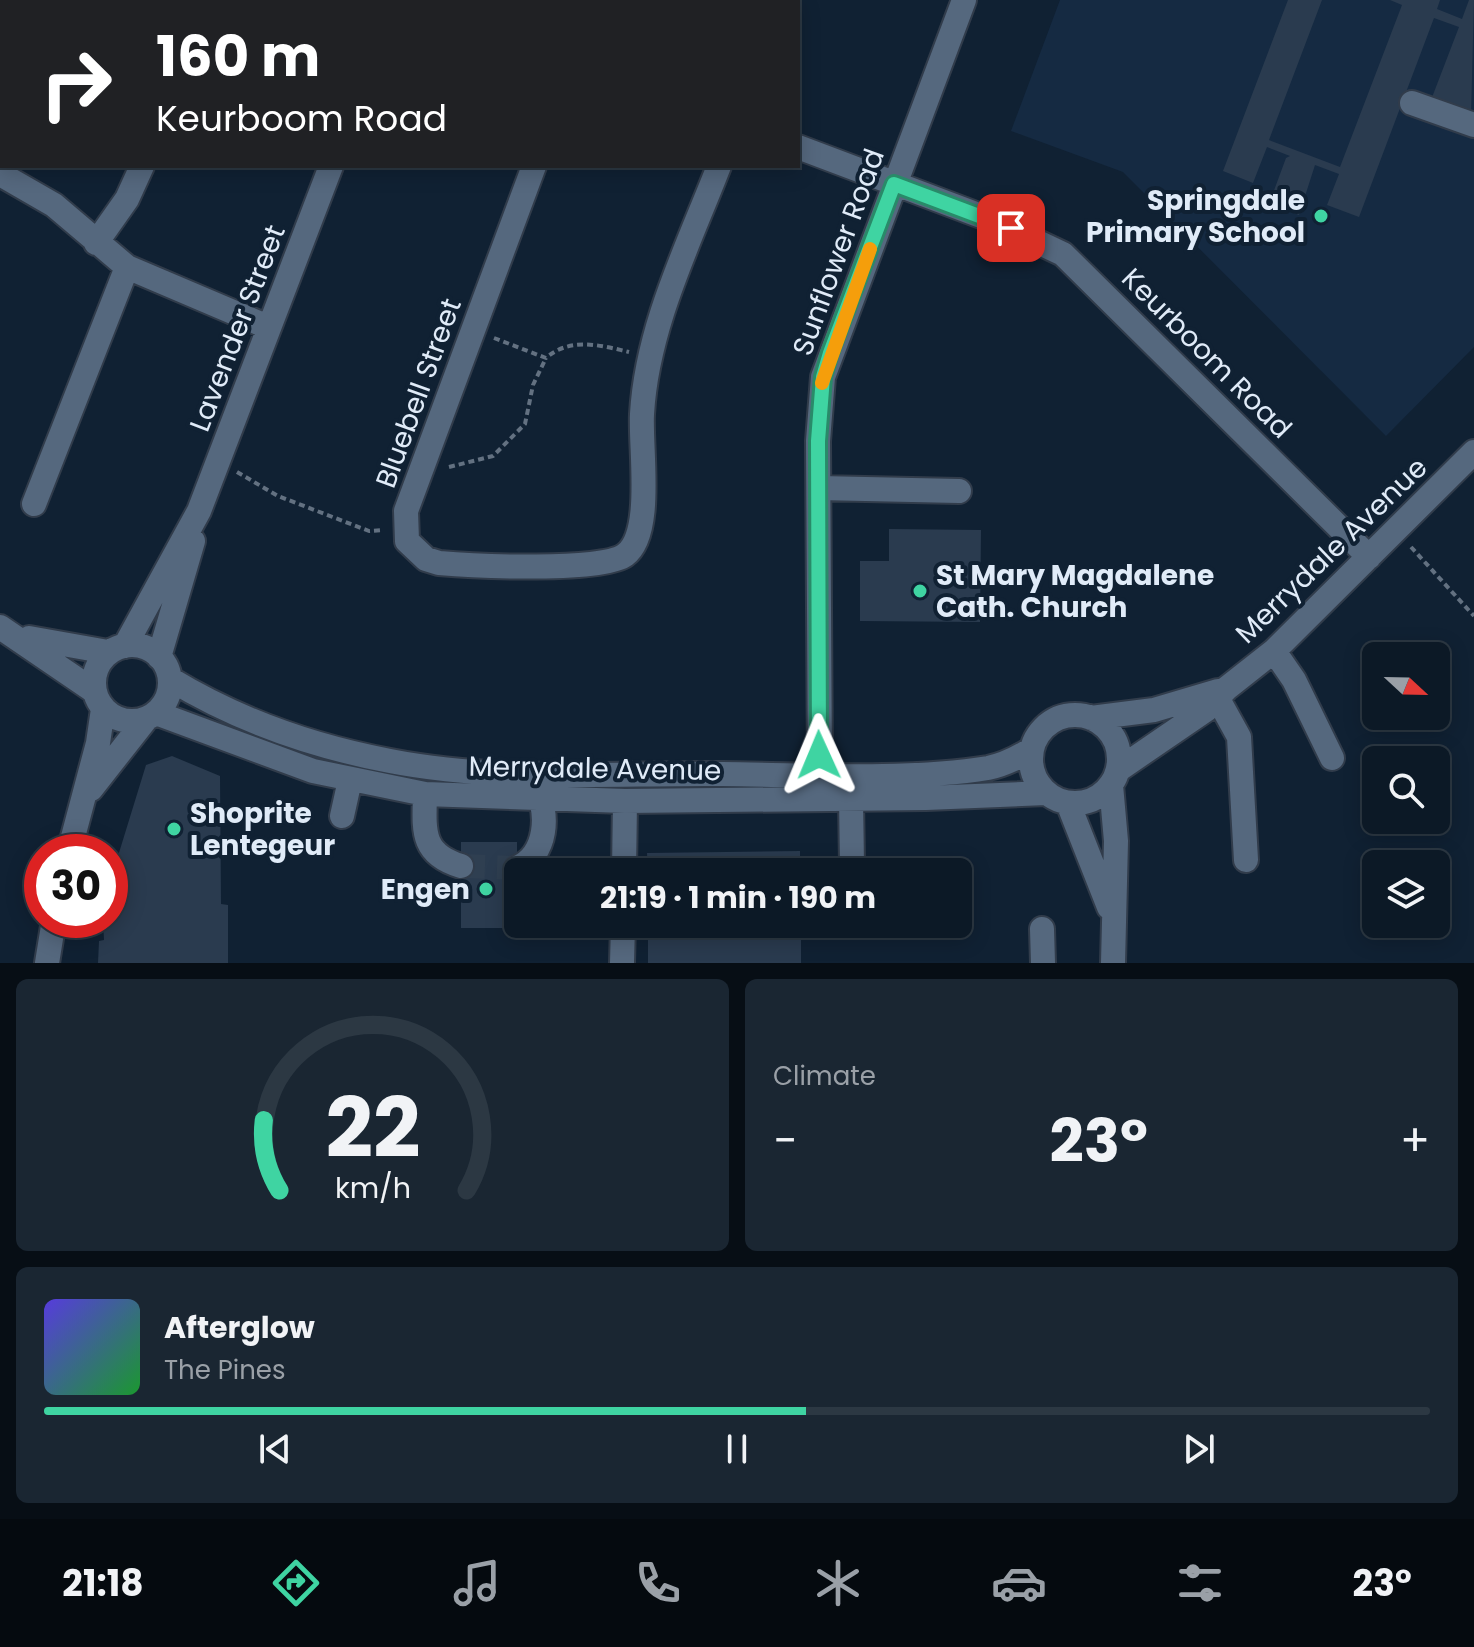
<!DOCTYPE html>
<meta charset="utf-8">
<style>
:root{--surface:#0c1926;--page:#1a2632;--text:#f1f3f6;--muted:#9aa0a7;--line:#2c3843;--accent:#3fd4a2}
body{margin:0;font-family:Poppins,sans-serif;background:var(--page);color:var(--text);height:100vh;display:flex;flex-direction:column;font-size:30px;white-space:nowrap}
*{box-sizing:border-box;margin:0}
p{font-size:26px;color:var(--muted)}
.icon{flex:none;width:44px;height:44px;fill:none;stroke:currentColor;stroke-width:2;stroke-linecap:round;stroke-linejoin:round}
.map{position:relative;height:963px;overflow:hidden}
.sheet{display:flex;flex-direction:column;gap:16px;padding:16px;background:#070e15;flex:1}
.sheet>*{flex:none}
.banner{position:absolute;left:0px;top:0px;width:800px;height:168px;box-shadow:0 4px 20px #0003,0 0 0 2px var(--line);background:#202124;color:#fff;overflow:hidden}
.needle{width:52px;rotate:112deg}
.controls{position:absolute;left:1362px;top:642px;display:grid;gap:16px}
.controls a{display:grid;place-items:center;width:88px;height:88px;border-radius:12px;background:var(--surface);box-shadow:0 4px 20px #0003,0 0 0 2px var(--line);font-size:40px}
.speed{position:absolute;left:24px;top:834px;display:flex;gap:16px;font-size:40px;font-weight:700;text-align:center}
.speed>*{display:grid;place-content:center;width:104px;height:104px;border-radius:50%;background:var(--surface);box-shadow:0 4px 20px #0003,0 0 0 2px var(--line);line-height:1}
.speed .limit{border:12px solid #d22;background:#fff;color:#111}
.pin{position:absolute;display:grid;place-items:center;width:68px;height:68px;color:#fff;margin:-34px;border-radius:16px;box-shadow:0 4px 12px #0006}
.me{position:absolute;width:88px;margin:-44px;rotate:359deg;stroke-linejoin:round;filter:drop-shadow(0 0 6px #0008)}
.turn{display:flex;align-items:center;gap:28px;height:168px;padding:0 24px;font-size:36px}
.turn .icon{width:104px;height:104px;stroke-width:2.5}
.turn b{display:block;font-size:56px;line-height:68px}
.big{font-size:60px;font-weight:700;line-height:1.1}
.sheet .card{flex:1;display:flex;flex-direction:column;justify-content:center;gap:12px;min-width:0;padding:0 28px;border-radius:12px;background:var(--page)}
.sheet .dial{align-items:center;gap:0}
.dial svg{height:208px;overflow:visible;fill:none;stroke:var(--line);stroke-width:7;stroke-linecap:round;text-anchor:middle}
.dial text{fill:var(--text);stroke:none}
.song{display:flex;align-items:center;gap:24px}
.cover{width:96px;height:96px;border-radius:12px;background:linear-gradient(135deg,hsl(250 70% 55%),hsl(130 70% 35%))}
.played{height:8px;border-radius:4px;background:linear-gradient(90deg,var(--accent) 55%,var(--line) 55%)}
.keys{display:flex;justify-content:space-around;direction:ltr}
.heat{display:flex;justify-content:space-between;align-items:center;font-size:44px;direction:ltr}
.sheet .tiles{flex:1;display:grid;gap:16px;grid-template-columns:1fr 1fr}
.card:last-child{grid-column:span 2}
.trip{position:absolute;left:504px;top:858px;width:468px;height:80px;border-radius:12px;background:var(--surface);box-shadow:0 4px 20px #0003,0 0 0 2px var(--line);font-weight:700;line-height:80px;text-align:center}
.tabs{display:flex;height:128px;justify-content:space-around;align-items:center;background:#050a0f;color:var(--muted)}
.tabs .icon{width:56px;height:56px}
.tabs .current{color:var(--accent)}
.tabs b{font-size:36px;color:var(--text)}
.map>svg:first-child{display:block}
.built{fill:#152a42}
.building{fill:#2a3b4f}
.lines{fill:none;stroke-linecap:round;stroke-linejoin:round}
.minor-tunnel{stroke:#2f3f51;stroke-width:24;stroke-dasharray:24 12;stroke-linecap:butt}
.minor-casing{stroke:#313c4b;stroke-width:28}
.path{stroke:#637181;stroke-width:4;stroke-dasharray:6 4;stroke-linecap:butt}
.minor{stroke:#55687e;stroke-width:24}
.route-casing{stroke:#298a69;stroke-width:20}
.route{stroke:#3fd4a2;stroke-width:14}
.slow{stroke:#f59e0b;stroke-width:14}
.poi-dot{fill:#3fd4a2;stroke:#102133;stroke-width:3}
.labels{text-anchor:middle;stroke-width:8;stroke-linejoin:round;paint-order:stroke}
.poi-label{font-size:28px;font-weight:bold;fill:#e0ebf8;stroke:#102133;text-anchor:end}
.street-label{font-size:28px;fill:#e0ebf8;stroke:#102133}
</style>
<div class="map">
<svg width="1474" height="963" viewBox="0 0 1474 963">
<rect width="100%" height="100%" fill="#102133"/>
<path class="built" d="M1060 0H1474V347L1386 436 1123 172 1011 131Z"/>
<path class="building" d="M1288 0H1322L1269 140 1340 167 1402 5 1390 0H1440L1437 9 1462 19 1469 0H1474L1471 115 1431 100 1459 27 1434 18 1359 217 1327 205 1339 174 1315 165 1299 215 1269 204 1286 158 1290 156 1267 147 1253 183 1223 171Z
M889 529 981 530 980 622 860 621V561H889Z
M172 756 220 776 221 904 228 905V963H98L99 941 104 940 103 920H110V882L146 765Z
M461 842H517V928H461Z
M800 851V872H648L647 853Z
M648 924H801V963H648Z"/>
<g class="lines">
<path class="minor-tunnel" d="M461 866 517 868"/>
<g class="minor-casing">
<path id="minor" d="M50 2 51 0
M210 2 211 0
M392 2 393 0
M596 2V0
M782 2 783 0
M1412 103 1474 125
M798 147 989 219 1063 254 1369 557
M534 166 406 511 407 541 426 559 439 563C473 566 602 572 625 555 654 534 640 449 642 414 647 327 688 246 719 166
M0 174 54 205 127 267 268 327
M96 243 127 199 142 166
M819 488 959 491
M34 504 127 267
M0 627 94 691
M29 638 108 652
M94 683a38 38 0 1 1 76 0a38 38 0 1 1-76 0Z
M125 646 199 511 331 166
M1274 651 1294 680 1332 758
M159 657 193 541
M170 679C239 721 311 746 390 761 498 782 612 773 722 774 803 775 909 781 988 768 1004 765 1019 757 1032 749
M1218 699 1239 737 1246 860
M156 713 313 771 425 794 625 801 926 798 1046 793
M1031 759a44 44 0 1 1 88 0a44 44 0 1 1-88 0Z
M1091 718 1154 710 1218 691
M1118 770 1207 709 1227 688 1274 651 1474 452
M820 774 818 441 823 377 964 0
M1111 785 1116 841 1113 963
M91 789 146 719
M425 794C424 831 421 854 461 866
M851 799 852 864
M1068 803 1109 907
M342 816 350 780
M69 852 98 743 103 709
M517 868C547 855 550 813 535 787
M624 872 625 801
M1042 929 1043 963
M47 963 54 920
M622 963 623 924"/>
</g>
<path class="path" d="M494 338 546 358C570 337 600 345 629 352
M449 467 493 456 525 424 533 385 546 358
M237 472 278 496 369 531 383 530
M1411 547 1474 616"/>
<use href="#minor" class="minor"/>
</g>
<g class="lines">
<g class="route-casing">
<path id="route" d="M819 755 818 441 823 377 830 353 894 184 1011 228"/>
</g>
<use href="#route" class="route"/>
<path class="slow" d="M822 383 870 249"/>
</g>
<g class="poi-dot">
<circle cx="1321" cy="216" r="8"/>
<circle cx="920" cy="591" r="8"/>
<circle cx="174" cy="829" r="8"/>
<circle cx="486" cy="889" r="8"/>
</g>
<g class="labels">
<g class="poi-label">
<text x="1305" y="210">Springdale<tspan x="1305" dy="32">Primary School</tspan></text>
<text x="936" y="585" text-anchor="start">St Mary Magdalene<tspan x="936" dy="32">Cath. Church</tspan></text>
<text x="190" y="823" text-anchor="start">Shoprite<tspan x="190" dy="32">Lentegeur</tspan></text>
<text x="470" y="899">Engen</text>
</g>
<g class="street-label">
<text transform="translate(838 252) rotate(-70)" y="10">Sunflower Road</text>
<text transform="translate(237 328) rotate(-69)" y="10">Lavender Street</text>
<text transform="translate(1207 353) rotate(45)" y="10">Keurboom Road</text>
<text transform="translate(418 393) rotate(-70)" y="10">Bluebell Street</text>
<text transform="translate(1331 550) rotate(-44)" y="10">Merrydale Avenue</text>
<text transform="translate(595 768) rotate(1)" y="10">Merrydale Avenue</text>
</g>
</g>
</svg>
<div class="controls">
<a><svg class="needle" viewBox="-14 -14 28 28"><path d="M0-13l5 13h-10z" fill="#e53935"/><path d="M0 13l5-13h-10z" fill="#9aa0a7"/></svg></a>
<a><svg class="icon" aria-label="search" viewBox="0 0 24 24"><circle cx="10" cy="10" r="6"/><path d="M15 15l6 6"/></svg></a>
<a><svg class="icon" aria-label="layers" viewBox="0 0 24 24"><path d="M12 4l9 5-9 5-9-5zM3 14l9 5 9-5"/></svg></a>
</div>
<div class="speed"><div class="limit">30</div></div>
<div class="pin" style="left:1011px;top:228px;background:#d93025"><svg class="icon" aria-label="arrive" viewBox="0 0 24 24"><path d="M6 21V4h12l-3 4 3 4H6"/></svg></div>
<svg class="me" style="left:819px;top:755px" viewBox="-20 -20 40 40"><path d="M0-17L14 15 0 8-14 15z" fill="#3fd4a2" stroke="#fff" stroke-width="4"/></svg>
<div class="trip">21:19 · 1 min · 190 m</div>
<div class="banner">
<div class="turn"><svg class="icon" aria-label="right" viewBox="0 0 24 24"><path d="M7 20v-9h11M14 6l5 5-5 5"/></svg><div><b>160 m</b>Keurboom Road</div></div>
</div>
</div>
<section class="sheet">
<div class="tiles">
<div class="card dial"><svg viewBox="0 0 100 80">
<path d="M14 69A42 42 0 1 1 86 69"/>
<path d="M14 69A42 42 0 0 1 8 42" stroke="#3fd4a2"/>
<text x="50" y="56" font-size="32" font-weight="700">22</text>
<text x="50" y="72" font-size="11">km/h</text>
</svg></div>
<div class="card"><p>Climate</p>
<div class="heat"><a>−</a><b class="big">23°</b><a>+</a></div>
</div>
<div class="card">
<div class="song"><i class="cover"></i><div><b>Afterglow</b><p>The Pines</p></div></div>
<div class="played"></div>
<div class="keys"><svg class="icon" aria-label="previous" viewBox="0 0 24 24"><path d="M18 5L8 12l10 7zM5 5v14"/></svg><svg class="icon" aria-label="pause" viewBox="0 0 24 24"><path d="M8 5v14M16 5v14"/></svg><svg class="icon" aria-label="next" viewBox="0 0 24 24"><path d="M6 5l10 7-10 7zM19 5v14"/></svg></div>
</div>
</div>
</section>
<nav class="tabs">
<b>21:18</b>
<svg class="icon current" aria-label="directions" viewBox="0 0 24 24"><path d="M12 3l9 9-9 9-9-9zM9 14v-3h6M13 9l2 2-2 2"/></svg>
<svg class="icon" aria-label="music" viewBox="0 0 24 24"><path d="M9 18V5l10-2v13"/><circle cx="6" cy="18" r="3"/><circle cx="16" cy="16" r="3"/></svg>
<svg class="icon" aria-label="phone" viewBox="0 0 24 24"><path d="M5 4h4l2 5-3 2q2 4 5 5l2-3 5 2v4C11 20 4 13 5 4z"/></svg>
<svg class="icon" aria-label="climate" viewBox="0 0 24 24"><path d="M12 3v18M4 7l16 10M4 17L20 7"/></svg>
<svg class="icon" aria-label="car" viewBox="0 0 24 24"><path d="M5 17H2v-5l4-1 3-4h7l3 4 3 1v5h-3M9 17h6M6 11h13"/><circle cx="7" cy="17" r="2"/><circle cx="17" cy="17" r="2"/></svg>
<svg class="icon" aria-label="filters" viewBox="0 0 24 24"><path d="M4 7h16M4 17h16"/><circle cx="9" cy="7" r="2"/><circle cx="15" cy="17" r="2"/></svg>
<b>23°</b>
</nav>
